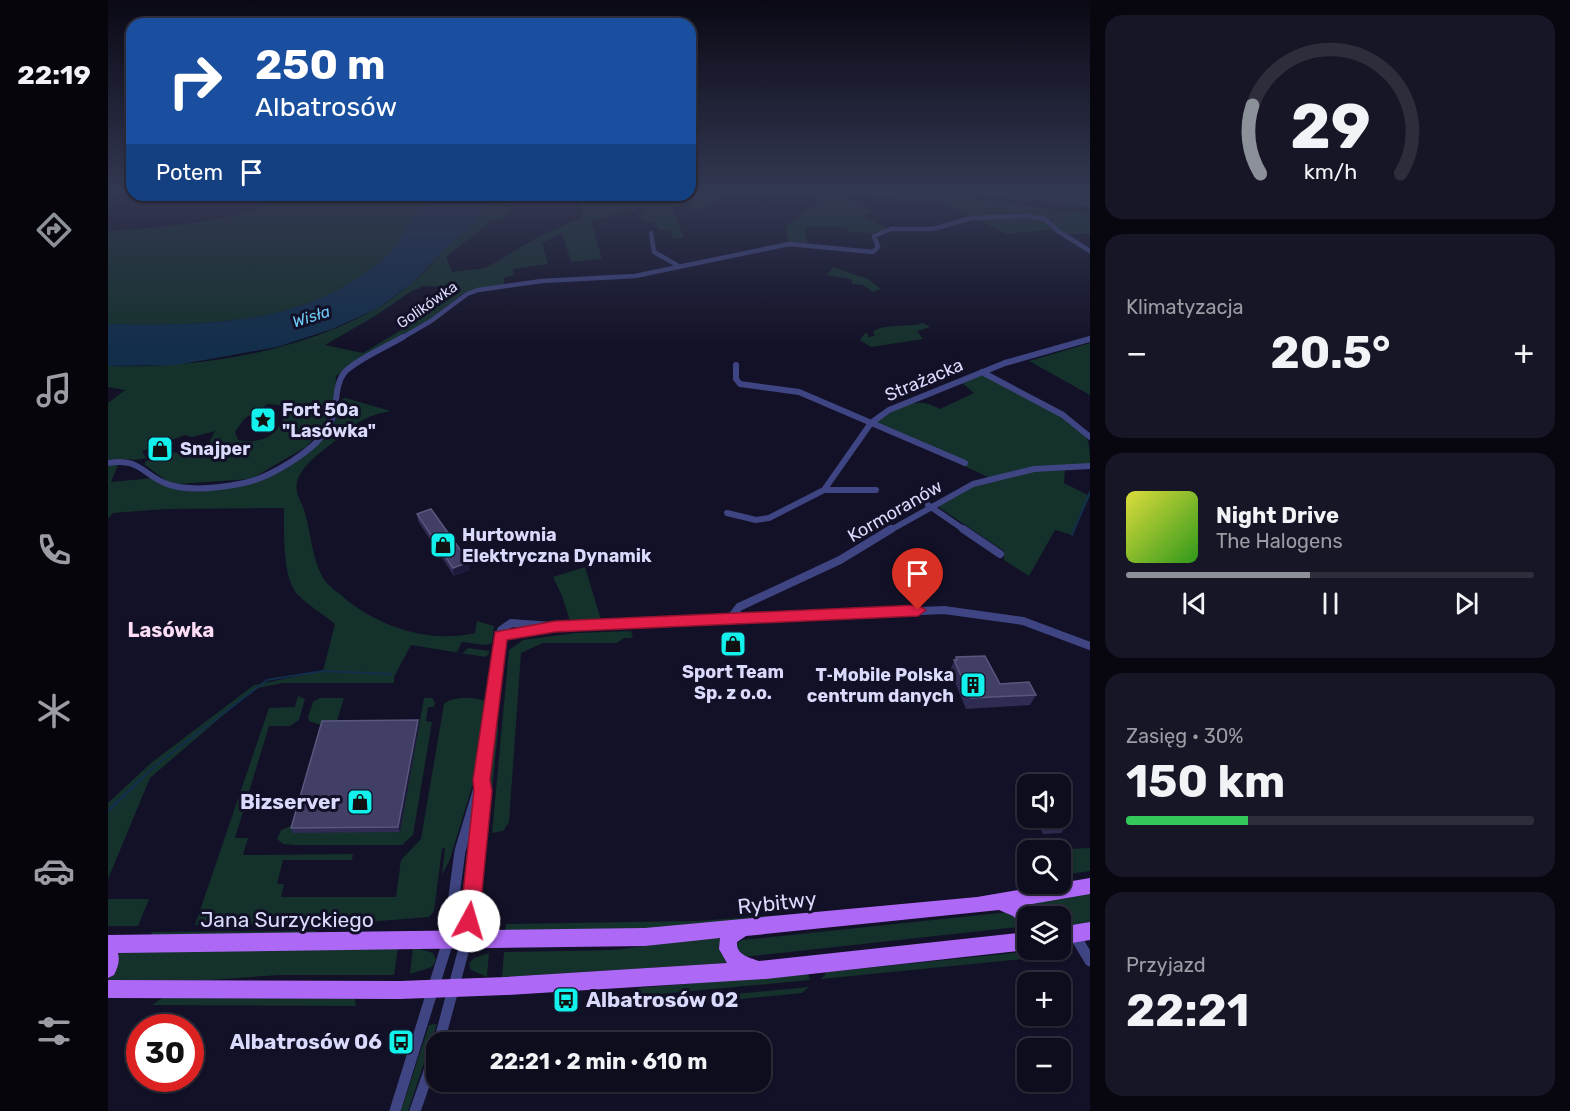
<!DOCTYPE html>
<html lang="pl">
<meta charset="utf-8">
<style>
:root{--surface:#0e0d1d;--page:#171626;--text:#f1f3f6;--muted:#9b9ca4;--line:#2e2d3b;--accent:#8c9099}
body{margin:0;font-family:Rubik,sans-serif;background:var(--page);color:var(--text);height:100vh;display:flex;flex-direction:column;font-size:22px;white-space:nowrap}
*{box-sizing:border-box;margin:0}
p{font-size:20px;color:var(--muted)}
.icon{flex:none;width:33px;height:33px;fill:none;stroke:currentColor;stroke-width:2;stroke-linecap:round;stroke-linejoin:round}
.map{position:relative;flex:1;overflow:hidden}
.details{display:flex;flex-direction:column;gap:15px;padding:15px;background:#080710;width:480px}
.details>*{flex:none}
.guide{position:absolute;left:18px;top:18px;width:570px;height:183px;border-radius:18px;box-shadow:0 2px 4px #0004,0 0 0 2px var(--line);background:#1a4fa0;color:#fff;overflow:hidden}
.fabs{position:absolute;left:909px;top:774px;display:grid;gap:12px}
.fabs a{display:grid;place-items:center;width:54px;height:54px;border-radius:12px;background:var(--surface);box-shadow:0 2px 4px #0004,0 0 0 2px var(--line);font-size:30px}
.speed{position:absolute;left:18px;top:1014px;display:flex;gap:12px;font-size:30px;font-weight:700;text-align:center}
.speed>*{display:grid;place-content:center;width:78px;height:78px;border-radius:50%;background:var(--surface);box-shadow:0 2px 4px #0004,0 0 0 2px var(--line);line-height:1}
.speed .limit{border:9px solid #d22;background:#fff;color:#111}
.pin{position:absolute;display:grid;place-items:center;width:51px;height:51px;color:#fff;margin:-62px -26px;border-radius:50% 50% 50% 0;rotate:-45deg;box-shadow:0 0 6px #0007}
.pin .icon{rotate:45deg}
.me{position:absolute;width:66px;margin:-33px;rotate:6deg;stroke-linejoin:round;filter:drop-shadow(0 0 4px #0008)}
.turn{display:flex;align-items:center;gap:21px;height:126px;padding:0 30px;font-size:27px}
.turn .icon{width:78px;height:78px;stroke-width:2.5}
.turn b{display:block;font-size:42px;line-height:51px}
.then{display:flex;align-items:center;height:57px;padding:0 30px;background:#0003;gap:12px;font-size:22px}
.big{font-size:45px;font-weight:700;line-height:1.1}
.details .card{flex:1;display:flex;flex-direction:column;justify-content:center;gap:9px;min-width:0;padding:0 21px;border-radius:18px;background:var(--page)}
.details .dial{align-items:center;gap:0}
.dial svg{height:156px;overflow:visible;fill:none;stroke:var(--line);stroke-width:7;stroke-linecap:round;text-anchor:middle}
.dial text{fill:var(--text);stroke:none}
.song{display:flex;align-items:center;gap:18px}
.cover{width:72px;height:72px;border-radius:9px;background:linear-gradient(135deg,hsl(60 70% 55%),hsl(110 70% 35%))}
.played{height:6px;border-radius:3px;background:linear-gradient(90deg,var(--accent) 45%,var(--line) 45%)}
.keys{display:flex;justify-content:space-around;direction:ltr}
.heat{display:flex;justify-content:space-between;align-items:center;font-size:33px;direction:ltr}
.charge{height:9px;border-radius:4px;background:linear-gradient(90deg,#34c759 30%,var(--line) 0)}
.trip{position:absolute;left:318px;top:1032px;width:345px;height:60px;border-radius:18px;background:var(--surface);box-shadow:0 2px 4px #0004,0 0 0 2px var(--line);font-weight:700;line-height:60px;text-align:center}
main{display:flex;flex:1;min-height:0}
.tabs{display:flex;flex-direction:column;width:108px;justify-content:space-around;align-items:center;background:#06050c;color:var(--muted)}
.tabs .icon{width:42px;height:42px}
.tabs .selected{color:var(--accent)}
.tabs b{font-size:27px;color:var(--text)}
.map>svg:first-child{display:block}
.green{fill:#15312c;fill-rule:evenodd}
.water{fill:#122e4b}
.lines{fill:none;stroke-linecap:round;stroke-linejoin:round}
.stream-far1{stroke:#122e4b;stroke-width:2}
.stream{stroke:#122e4b;stroke-width:3}
.minor-far3{stroke:#3f4583;stroke-width:4.5}
.minor-far2{stroke:#3f4583;stroke-width:6}
.minor-far1{stroke:#3f4583;stroke-width:8}
.minor{stroke:#3f4583;stroke-width:11}
.primary{fill:#ae68f6;fill-rule:evenodd}
.wall{fill:#2f2c54}
.shaded-wall{fill:#1c193a}
.building{fill:#413f66;stroke:#59577e;stroke-width:1.5}
.route{fill:#e11d48;stroke:#92132f;stroke-width:1.5}
.labels{text-anchor:middle;stroke-width:6;stroke-linejoin:round;paint-order:stroke}
.far-street-label{font-size:15px;fill:#dadafd;stroke:#121127}
.far-water-label{font-size:16px;font-style:italic;fill:#6ec9f6;stroke:#121127}
.street-label{font-size:18px;fill:#dadafd;stroke:#121127}
.poi-label{font-size:18px;font-weight:bold;fill:#dadafd;stroke:#121127;text-anchor:start}
.neighbourhood-label{font-size:20px;font-weight:bold;fill:#fddcf5;stroke:#121127}
.near-poi-label{font-size:21px;font-weight:bold;fill:#dadafd;stroke:#121127;text-anchor:end}
.near-street-label{font-size:21px;fill:#dadafd;stroke:#121127}
</style>
<main>
<nav class="tabs">
<b>22:19</b>
<svg class="icon selected" aria-label="directions" viewBox="0 0 24 24"><path d="M12 3l9 9-9 9-9-9zM9 14v-3h6M13 9l2 2-2 2"/></svg>
<svg class="icon" aria-label="music" viewBox="0 0 24 24"><path d="M9 18V5l10-2v13"/><circle cx="6" cy="18" r="3"/><circle cx="16" cy="16" r="3"/></svg>
<svg class="icon" aria-label="phone" viewBox="0 0 24 24"><path d="M5 4h4l2 5-3 2q2 4 5 5l2-3 5 2v4C11 20 4 13 5 4z"/></svg>
<svg class="icon" aria-label="climate" viewBox="0 0 24 24"><path d="M12 3v18M4 7l16 10M4 17L20 7"/></svg>
<svg class="icon" aria-label="car" viewBox="0 0 24 24"><path d="M5 17H2v-5l4-1 3-4h7l3 4 3 1v5h-3M9 17h6M6 11h13"/><circle cx="7" cy="17" r="2"/><circle cx="17" cy="17" r="2"/></svg>
<svg class="icon" aria-label="filters" viewBox="0 0 24 24"><path d="M4 7h16M4 17h16"/><circle cx="9" cy="7" r="2"/><circle cx="15" cy="17" r="2"/></svg>
</nav>
<div class="map">
<svg width="982" height="1111" viewBox="0 0 982 1111">
<rect width="100%" height="100%" fill="#121127"/>
<path class="green" d="M582 192H627C610 194 600 209 587 210L581 203 564 207 576 238H565L562 230H551L547 222 537 223 529 215 536 210 533 208 483 221 494 259 463 262 454 233 434 243 440 264 405 269 406 275 396 278V285L357 292 324 318 228 376 227 396 218 424 198 447 143 479 69 484 59 481 37 465V462L62 452 94 457 107 431 84 437 77 435 34 451 38 458C26 462 13 457 0 460V403L17 390 0 387V366C97 369 227 348 303 284 319 271 332 253 348 239 352 235 359 233 362 229 367 221 370 211 377 206 384 201 395 199 402 195H582ZM454 196 472 199 473 218 430 237 378 268 344 272 338 257 383 221 397 219 401 208 396 206 407 197 445 202ZM311 286 352 287 310 320 255 353 217 345 267 316 305 290 313 288ZM160 404 171 405 178 411C173 434 154 445 130 440L127 432 136 419Z
M701 192H809L982 214V234H958L941 221 952 220 922 214 864 217 832 202 730 193 766 212 755 215 779 229 765 233 741 232 739 227H697L699 243H681L677 226 712 202Z
M841 192H907L982 201V207Z
M188 195H332C325 203 315 208 308 216 296 229 291 244 278 256 204 326 95 326 0 324V231C64 227 128 221 188 195Z
M933 218 947 229 899 234 867 219Z
M725 267 760 279 773 289 765 292 755 285 744 284 743 279 719 275Z
M815 323 822 327 809 331 815 339 763 347 752 340 757 333 760 334V337L767 336 765 332C774 323 801 328 815 323Z
M982 343V395L921 361Z
M872 375 881 377C906 391 956 412 975 432 982 440 982 453 982 463L882 478 765 424C788 409 807 394 832 409L866 393 854 383Z
M237 398 283 411C256 416 248 423 228 440 215 451 196 463 190 479 185 494 194 500 197 513 203 534 204 558 215 578 219 584 226 590 232 594 267 626 320 644 367 633L369 621 386 626 384 643 378 645 354 642 349 652 355 653 360 648 381 651V654L377 657 303 645 286 677V683H175L150 688 140 694 42 778 0 879V803L43 763 146 685 215 671 227 624C215 614 201 606 190 595 174 579 176 530 176 508L58 509 5 513 0 519V465L11 462 3 482 45 478 66 489 145 482 206 447 226 424 234 399Z
M957 470 956 483 982 496 964 535 947 530 921 576 896 560V551L829 506 868 484 920 472Z
M477 567 493 620 462 621 454 596 445 577Z
M523 631 525 638H516L509 643H435L413 653 401 822 395 831 384 833 401 650 415 640 468 633Z
M190 696 197 699 191 720 182 726H161L127 838H140L135 855 245 854 244 860H175L169 884H176L173 897H288L293 860 313 839 336 704C344 696 370 696 379 703L371 764 342 859 334 875 337 848 334 849 326 911 321 917 235 924 87 925 161 708 187 707Z
M212 698H236L228 724 213 725 201 721 200 717 205 702Z
M316 698H324L327 702 326 707H320L318 721 324 722 305 835 294 845H185L175 844 169 839 173 830 188 824 186 833 292 831Z
M389 717 390 731 380 831 374 823 383 742Z
M980 848H982V871L953 875V858H959L958 854H965L963 849Z
M982 892V922L953 927 952 916H925L914 904Z
M0 899H41L30 926H0Z
M732 911 574 929 397 930 398 924 588 921Z
M901 912 914 924 911 927 635 957 626 945 634 940Z
M208 931V933L44 935 43 932Z
M614 936 620 963 394 977 396 952 506 950Z
M305 947 325 953 328 960 324 967 302 974Z
M290 948 286 975H171L102 980H0L10 965 11 951Z
M953 948 966 954 713 979 719 972Z
M381 953 379 977 363 970 361 964 366 958Z
M700 974 702 980 531 996 530 988Z
M701 987 694 993 545 1008 535 1003Z
M54 998 247 999 248 1006 44 1005Z
M329 1024 300 1111H293L321 1025Z"/>
<path class="water" d="M907 192H982V201Z
M332 195H402L377 206 361 231 348 238 303 284 270 308 224 329 169 347 97 360 67 365 0 366V324C95 326 204 326 278 256 291 244 296 229 308 216 315 208 325 203 332 195Z"/>
<g class="lines">
<path class="stream-far1" d="M964 535 982 492
M30 782 48 765 159 680 215 671 283 674"/>
<path class="stream" d="M0 811 32 780"/>
<path class="minor-far3" d="M543 233 546 252 569 265
M292 339 323 321 359 294 370 290 434 281 527 276 681 244 765 252 770 247 766 236 783 229H825L863 218 920 216 937 219 950 231 982 251"/>
<path class="minor-far2" d="M628 365V379L632 384 691 392 857 463
M874 372 955 415 982 437
M0 463C34 457 35 477 62 485 83 491 110 488 131 484 159 480 212 449 223 422 230 407 226 386 236 373 246 361 280 346 295 337
M716 490H768
M820 505 858 531
M619 513 648 520 661 518 716 490 763 423 781 410 897 363 982 339
M781 531 865 484 926 469 982 466"/>
<path class="minor-far1" d="M855 529 892 554
M622 619 631 607 732 560 783 529
M392 636 447 627 836 610 915 621 982 646
M374 782 393 630 403 623 444 626"/>
<path class="minor" d="M966 934 982 961
M331 1042 358 941 374 780
M287 1111 340 941 352 851 373 781
M307 1111 328 1051"/>
<path class="primary" d="M982 878V894L918 905 927 916H920V928L914 926 905 916 891 910 638 936 629 942C628 955 641 957 651 961L920 932V950L658 979 398 995 292 999 0 998V980L292 981 398 977 619 963 611 949 612 938 537 946 10 953C12 961 10 967 6 975L0 978V935L537 928 869 897Z
M982 922V940L952 945V927Z"/>
</g>
<path class="wall" d="M309 514 362 570 346 576 310 521Z
M848 657 892 684 928 695 922 705 858 709 842 670Z
M311 725 292 832 185 833 183 828Z
M927 818H952L957 828 953 833 935 834Z"/>
<path class="shaded-wall" d="M361 562 362 570 346 576 345 568Z
M310 720 311 725 292 832 290 827Z"/>
<path class="building" d="M323 509 361 562 345 568 309 514Z
M877 656 892 684 921 682 928 695 863 698 846 660H849L848 657Z
M310 720 290 827 183 828 214 721Z
M932 818H952L957 828 938 829Z"/>
<linearGradient id="sky" x2="0" y2="1"><stop stop-color="#0a0915"/><stop offset="0.55" stop-color="#333852"/><stop offset="1" stop-color="#333852" stop-opacity="0"/></linearGradient>
<rect width="982" height="348" fill="url(#sky)"/>
<path class="route" d="M810 605 818 610 810 616 447 632 399 640 382 780 384 791 371 921 368 928 361 931 354 928 352 921 366 791 365 780 387 632 447 621Z"/>
<defs>
<g id="sight-square" transform="scale(1.35)"><rect x="-9" y="-9" width="18" height="18" rx="4" fill="#12f1eb" stroke="#121127"/><path d="M0-6L1.8-2.2L6-1.7L2.9 1.2L3.7 5.4L0 3.3L-3.7 5.4L-2.9 1.2L-6-1.7L-1.8-2.2Z" fill="#111"/></g>
<g id="shop-square" transform="scale(1.35)"><rect x="-9" y="-9" width="18" height="18" rx="4" fill="#12f1eb" stroke="#121127"/><path d="M-5-2.5h2.3a2.7 3.5 0 0 1 5.4 0H5L5.5 6h-11ZM-1.5-2.5h3a1.5 2.3 0 0 0-3 0Z" fill="#111"/></g>
<g id="building-square" transform="scale(1.35)"><rect x="-9" y="-9" width="18" height="18" rx="4" fill="#12f1eb" stroke="#121127"/><path d="M-4-6H4V6H1V3H-1V6H-4ZM-2.5-4.3h1.7v1.8h-1.7ZM.8-4.3h1.7v1.8H.8ZM-2.5-1h1.7V.8h-1.7ZM.8-1h1.7V.8H.8Z" fill="#111"/></g>
<g id="bus-square" transform="scale(1.35)"><rect x="-9" y="-9" width="18" height="18" rx="4" fill="#12f1eb" stroke="#121127"/><path d="M-5-6H5V4H4V6H2V4H-2V6H-4V4H-5ZM-3.5-4V0h7V-4ZM-3.5 1.2v1.5H-2V1.2ZM2 1.2v1.5H3.5V1.2Z" fill="#111"/></g>
</defs>
<g fill-rule="evenodd">
<use href="#sight-square" x="155" y="420"/>
<use href="#shop-square" x="52" y="449"/>
<use href="#shop-square" x="335" y="545"/>
<use href="#shop-square" x="625" y="644"/>
<use href="#building-square" x="865" y="685"/>
<use href="#shop-square" x="252" y="802"/>
<use href="#bus-square" x="458" y="1000"/>
<use href="#bus-square" x="293" y="1042"/>
</g>
<g class="labels">
<g class="far-street-label">
<text transform="translate(319 305) rotate(-35)" y="5">Golikówka</text>
</g>
<g class="far-water-label">
<text transform="translate(203 316) rotate(-18)" y="6">Wisła</text>
</g>
<g class="street-label">
<text transform="translate(816 380) rotate(-23)" y="6">Strażacka</text>
<text transform="translate(787 511) rotate(-30)" y="6">Kormoranów</text>
</g>
<g class="poi-label">
<text x="174" y="416">Fort 50a<tspan x="174" dy="21">"Lasówka"</tspan></text>
<text x="72" y="455">Snajper</text>
<text x="354" y="541">Hurtownia<tspan x="354" dy="21">Elektryczna Dynamik</tspan></text>
<text x="625" y="678" text-anchor="middle">Sport Team<tspan x="625" dy="21">Sp. z o.o.</tspan></text>
<text x="846" y="681" text-anchor="end">T‑Mobile Polska<tspan x="846" dy="21">centrum danych</tspan></text>
</g>
<g class="neighbourhood-label">
<text x="63" y="637">Lasówka</text>
</g>
<g class="near-poi-label">
<text x="232" y="809">Bizserver</text>
<text x="478" y="1007" text-anchor="start">Albatrosów 02</text>
<text x="274" y="1049">Albatrosów 06</text>
</g>
<g class="near-street-label">
<text transform="translate(669 903) rotate(-6)" y="7">Rybitwy</text>
<text x="179" y="927">Jana Surzyckiego</text>
</g>
</g>
</svg>
<div class="fabs">
<a><svg class="icon" aria-label="sound" viewBox="0 0 24 24"><path d="M4 9h4l5-4v14l-5-4H4zM17 9q2 3 0 6"/></svg></a>
<a><svg class="icon" aria-label="search" viewBox="0 0 24 24"><circle cx="10" cy="10" r="6"/><path d="M15 15l6 6"/></svg></a>
<a><svg class="icon" aria-label="layers" viewBox="0 0 24 24"><path d="M12 4l9 5-9 5-9-5zM3 14l9 5 9-5"/></svg></a>
<a>+</a>
<a>−</a>
</div>
<div class="speed"><div class="limit">30</div></div>
<div class="pin" style="left:810px;top:610px;background:#d93025"><svg class="icon" aria-label="arrive" viewBox="0 0 24 24"><path d="M6 21V4h12l-3 4 3 4H6"/></svg></div>
<svg class="me" style="left:361px;top:921px" viewBox="-20 -20 40 40"><circle r="19" fill="#fff"/><path d="M0-13L10 11 0 6-10 11z" fill="#e11d48"/></svg>
<div class="trip">22:21 · 2 min · 610 m</div>
<div class="guide">
<div class="turn"><svg class="icon" aria-label="right" viewBox="0 0 24 24"><path d="M7 20v-9h11M14 6l5 5-5 5"/></svg><div><b>250 m</b>Albatrosów</div></div>
<div class="then">Potem<svg class="icon" aria-label="arrive" viewBox="0 0 24 24"><path d="M6 21V4h12l-3 4 3 4H6"/></svg></div>
</div>
</div>
<section class="details">
<div class="card dial"><svg viewBox="0 0 100 80">
<path d="M14 69A42 42 0 1 1 86 69"/>
<path d="M14 69A42 42 0 0 1 10 34" stroke="#8c9099"/>
<text x="50" y="56" font-size="32" font-weight="700">29</text>
<text x="50" y="72" font-size="11">km/h</text>
</svg></div>
<div class="card"><p>Klimatyzacja</p>
<div class="heat"><a>−</a><b class="big">20.5°</b><a>+</a></div>
</div>
<div class="card">
<div class="song"><i class="cover"></i><div><b>Night Drive</b><p>The Halogens</p></div></div>
<div class="played"></div>
<div class="keys"><svg class="icon" aria-label="previous" viewBox="0 0 24 24"><path d="M18 5L8 12l10 7zM5 5v14"/></svg><svg class="icon" aria-label="pause" viewBox="0 0 24 24"><path d="M8 5v14M16 5v14"/></svg><svg class="icon" aria-label="next" viewBox="0 0 24 24"><path d="M6 5l10 7-10 7zM19 5v14"/></svg></div>
</div>
<div class="card"><p>Zasięg · 30%</p><b class="big">150 km</b><div class="charge"></div></div>
<div class="card"><p>Przyjazd</p><b class="big">22:21</b></div>
</section>
</main>
